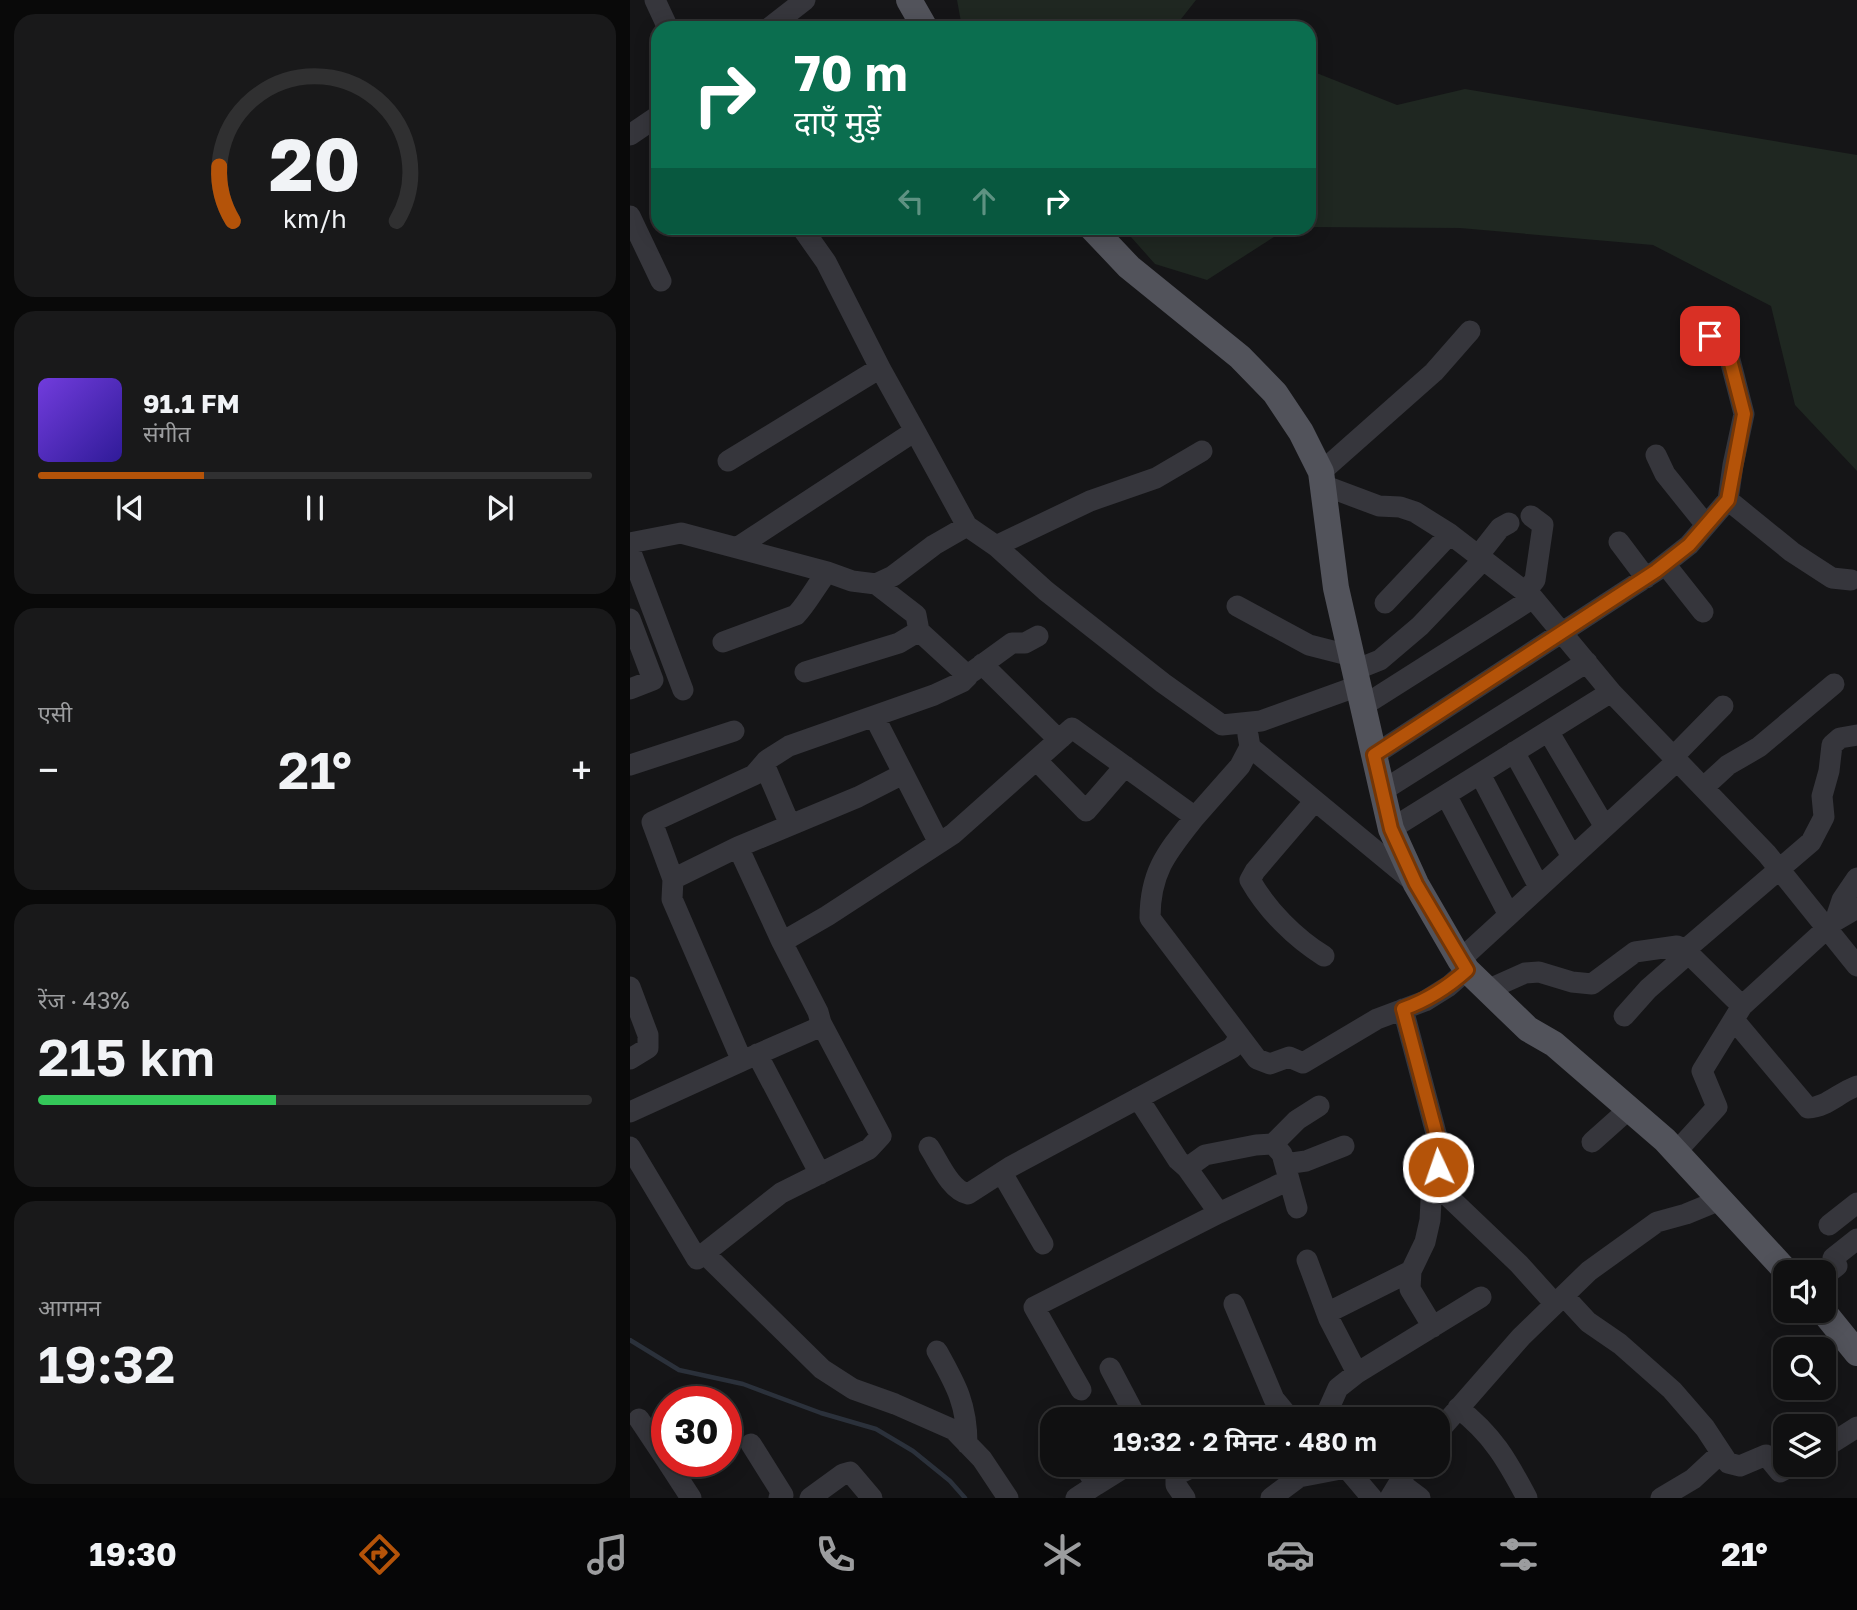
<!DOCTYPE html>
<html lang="hi">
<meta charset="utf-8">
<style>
:root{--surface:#101011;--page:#19191a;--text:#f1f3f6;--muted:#9c9d9f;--line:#303031;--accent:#b45309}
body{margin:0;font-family:"Golos Text","Noto Sans Devanagari",sans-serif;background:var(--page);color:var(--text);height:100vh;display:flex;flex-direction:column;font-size:26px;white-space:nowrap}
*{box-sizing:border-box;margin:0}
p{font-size:23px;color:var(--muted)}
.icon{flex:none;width:38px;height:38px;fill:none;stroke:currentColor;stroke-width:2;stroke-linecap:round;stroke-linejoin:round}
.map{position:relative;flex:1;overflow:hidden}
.panel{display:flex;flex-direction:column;gap:14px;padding:14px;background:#090909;width:630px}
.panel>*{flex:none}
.top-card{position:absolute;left:21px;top:21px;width:665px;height:214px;border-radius:21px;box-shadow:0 4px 18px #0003,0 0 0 2px var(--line);background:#0b6e4f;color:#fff;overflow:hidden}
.controls{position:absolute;left:1143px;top:1260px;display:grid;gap:14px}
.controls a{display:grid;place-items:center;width:63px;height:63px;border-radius:14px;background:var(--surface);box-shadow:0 4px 18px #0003,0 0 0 2px var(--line);font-size:35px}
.speed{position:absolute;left:21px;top:1386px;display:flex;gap:14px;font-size:35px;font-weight:700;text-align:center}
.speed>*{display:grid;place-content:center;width:91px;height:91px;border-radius:50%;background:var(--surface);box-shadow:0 4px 18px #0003,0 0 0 2px var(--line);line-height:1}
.speed .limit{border:10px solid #d22;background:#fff;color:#111}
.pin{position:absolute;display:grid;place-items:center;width:60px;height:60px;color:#fff;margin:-30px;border-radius:14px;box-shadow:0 4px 10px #0006}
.me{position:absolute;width:77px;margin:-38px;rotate:357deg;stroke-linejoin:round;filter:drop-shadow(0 0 5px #0008)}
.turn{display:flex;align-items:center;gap:24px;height:147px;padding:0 28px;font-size:32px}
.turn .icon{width:91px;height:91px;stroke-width:2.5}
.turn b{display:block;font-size:49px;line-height:60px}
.lanes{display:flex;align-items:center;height:66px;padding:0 28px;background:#0003;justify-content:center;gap:35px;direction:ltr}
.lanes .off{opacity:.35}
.big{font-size:52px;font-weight:600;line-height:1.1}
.panel .tile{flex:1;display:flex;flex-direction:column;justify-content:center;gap:10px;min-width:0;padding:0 24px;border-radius:21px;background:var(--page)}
.panel .dial{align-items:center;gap:0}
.dial svg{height:182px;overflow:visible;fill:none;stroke:var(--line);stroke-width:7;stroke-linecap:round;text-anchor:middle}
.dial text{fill:var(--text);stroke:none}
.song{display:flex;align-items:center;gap:21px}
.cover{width:84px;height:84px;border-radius:10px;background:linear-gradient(135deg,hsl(260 70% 55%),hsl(250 70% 35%))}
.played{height:7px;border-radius:4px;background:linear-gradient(90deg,var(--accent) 30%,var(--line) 30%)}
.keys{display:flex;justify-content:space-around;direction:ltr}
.heat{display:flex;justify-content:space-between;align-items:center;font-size:38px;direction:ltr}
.charge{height:10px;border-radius:5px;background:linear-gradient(90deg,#34c759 43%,var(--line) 0)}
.trip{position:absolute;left:410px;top:1407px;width:410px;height:70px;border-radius:21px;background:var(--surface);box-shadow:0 4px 18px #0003,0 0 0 2px var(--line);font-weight:600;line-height:70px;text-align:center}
.dock{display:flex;height:112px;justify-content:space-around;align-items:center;background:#060607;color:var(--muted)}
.dock .icon{width:49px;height:49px}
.dock .on{color:var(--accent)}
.dock b{font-size:32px;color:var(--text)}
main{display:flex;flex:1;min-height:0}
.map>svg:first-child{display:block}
.green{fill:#1f2721}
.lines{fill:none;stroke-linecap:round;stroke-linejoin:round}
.stream{stroke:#2b313b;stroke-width:4.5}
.minor{stroke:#36363c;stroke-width:21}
.major{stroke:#52535b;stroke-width:26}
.route-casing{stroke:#753606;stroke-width:18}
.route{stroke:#b45309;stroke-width:12}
</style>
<main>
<section class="panel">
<div class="tile dial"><svg viewBox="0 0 100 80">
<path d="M14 69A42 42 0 1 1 86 69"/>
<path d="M14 69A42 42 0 0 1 8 45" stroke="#b45309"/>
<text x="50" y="56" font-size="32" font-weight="700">20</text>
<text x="50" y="72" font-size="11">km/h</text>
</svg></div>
<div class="tile">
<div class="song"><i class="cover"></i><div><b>91.1 FM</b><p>संगीत</p></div></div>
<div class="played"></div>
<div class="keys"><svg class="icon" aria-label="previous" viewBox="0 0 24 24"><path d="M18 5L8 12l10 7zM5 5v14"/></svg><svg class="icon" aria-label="pause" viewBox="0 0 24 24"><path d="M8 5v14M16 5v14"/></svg><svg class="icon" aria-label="next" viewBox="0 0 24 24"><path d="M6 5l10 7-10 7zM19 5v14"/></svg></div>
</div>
<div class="tile"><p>एसी</p>
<div class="heat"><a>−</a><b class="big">21°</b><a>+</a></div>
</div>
<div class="tile"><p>रेंज · 43%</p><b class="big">215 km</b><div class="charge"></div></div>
<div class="tile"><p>आगमन</p><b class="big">19:32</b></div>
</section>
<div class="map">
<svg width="1227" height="1498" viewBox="0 0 1227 1498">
<rect width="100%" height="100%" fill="#151517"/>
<path class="green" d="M327 0H566L544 28H335L331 22Z
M679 70 767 105 835 89 1227 155V471L1165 405 1141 306 1023 245 830 228 679 227Z
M493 228H658L577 280 525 264Z"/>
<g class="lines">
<path class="stream" d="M0 1340 49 1370 113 1384 191 1413 246 1429 283 1451 320 1481 335 1498"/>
<path class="minor" d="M25 0 38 28
M139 28 175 0
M0 135 28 116
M0 216 31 281
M172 228 196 262 250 368
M285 431 337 526
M1026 455 1035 474 1076 525
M98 461 250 368 285 431 108 547
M691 472 804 372 840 331
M693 485 749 506 770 507 785 512 820 534 903 598 981 692 1137 854 1227 966
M1098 500 1162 552 1202 578 1221 580
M989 542 1016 578
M0 543 51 533 197 572 222 581 246 584 263 576 304 545 337 526 366 546 416 591 533 683 592 725 631 721 728 686
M366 546 460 501 526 478 572 451
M0 550 53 690
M848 556 870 528 879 523
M1035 564 1073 612
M895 592 905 580 913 525 901 516
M755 603 820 534
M607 606 679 645 722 656
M0 619 23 680 0 689
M93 642 166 615C176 605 187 585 197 572
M352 664 425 736 431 738
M725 670 750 660 790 626 853 560
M175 672 269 643 289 631
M342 672 382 643H395L408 636
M733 706 903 598
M244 716 309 843
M918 731 975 827
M620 747 786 884
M884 752 942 857
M744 755 1026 571 1059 545 1098 500 1103 465 1114 414 1098 352 1080 336
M1044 756 1093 706
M406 760 456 811 495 766
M134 764 160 825
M0 765 104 731
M850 774 909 887
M1074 787 1098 765 1129 747 1204 684
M752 791 957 662
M816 795 879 915
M684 802 625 871 620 880C637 910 665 938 694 956
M565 817 610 766 620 747 618 735
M761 829 981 692
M108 847 228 797 273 774
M43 879 108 847 152 942
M1205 921 1212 900 1227 878
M1055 950 1112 1006
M830 960 1048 760
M0 987 18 1035V1048L0 1059
M857 990 895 973 909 972 942 982 962 984 1005 952 1047 946 1055 950 1181 842 1194 817 1192 796 1199 771 1202 745 1210 738 1227 735
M773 1009 811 1152 808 1167 802 1181 800 1220 795 1242 781 1271 780 1289 803 1327
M994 1016 1018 989 1059 953
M1104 1020 1178 1108C1197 1107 1208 1093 1227 1086
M127 1054 190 1174
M112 1061 185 1029 191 1023 188 1012 152 942 197 916 323 834 442 728 565 817C538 851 520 871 520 918L627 1059 640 1064 659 1057 673 1063 747 1019 795 1001 819 986 837 970
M0 1112 112 1061 42 899 43 879 22 822 124 775 137 760 159 746 304 695 332 682 338 676 289 631 286 615 246 584
M962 1142 999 1109
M643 1144 667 1120 689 1106
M0 1147 67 1259 151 1193 239 1149 251 1136 191 1023
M299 1147C309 1162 320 1190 338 1194L380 1167 602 1048 610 1037
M1046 1152 1087 1107 1072 1071 1112 1006 1205 921 1227 908
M655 1164 676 1161 714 1146
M557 1168 575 1155 626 1145 643 1144 652 1154 667 1208
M372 1173 413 1244
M802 1181 889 1264 925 1304
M589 1213 659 1180
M1199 1225 1227 1203
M74 1253 192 1369 223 1389 265 1404 324 1430 352 1459 378 1498
M677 1260 699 1319 727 1373
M1194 1276 1207 1266 1203 1258 1227 1239
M934 1296 958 1322 990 1344 1042 1390 1075 1428 1098 1463 1110 1466 1136 1455 1150 1472 1163 1465
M604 1304 644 1399 658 1416 670 1419
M697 1313 781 1271
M307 1351C326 1385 337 1404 337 1444
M480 1368 507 1419
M451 1390 404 1307 589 1213 557 1168 548 1160 508 1098
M828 1408C862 1434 877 1460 897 1498
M426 1418 427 1419
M9 1419 37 1461
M701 1419 699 1408 708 1388 727 1373 851 1297
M807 1433 891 1337 959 1271 1027 1222 1056 1214 1090 1200
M121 1444 153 1495 149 1498
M1194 1448 1227 1427
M37 1461 61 1498
M454 1465 466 1485 498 1465
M714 1465 742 1498
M770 1483 790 1498
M180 1498 213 1474 220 1472 242 1498
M446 1498 466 1485
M555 1498 546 1485V1475L567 1465
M641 1498 669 1477 716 1468
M760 1498 780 1465
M1031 1498 1063 1479 1091 1453"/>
<path class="major" d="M279 0 295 28
M462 228 499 267 610 357 645 393 671 432 691 472 706 588 761 829 786 884 830 960 837 970 898 1029 924 1044 1035 1140 1157 1272
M1193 1311 1227 1353"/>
</g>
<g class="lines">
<g class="route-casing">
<path id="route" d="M808 1167 811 1152 773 1009C798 1000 817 988 837 970L786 884 761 829 744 755 1026 571 1059 545 1098 500 1114 414 1098 352 1080 336"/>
</g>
<use href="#route" class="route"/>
</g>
</svg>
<div class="controls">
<a><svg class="icon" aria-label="sound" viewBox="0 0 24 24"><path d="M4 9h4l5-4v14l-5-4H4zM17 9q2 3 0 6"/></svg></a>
<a><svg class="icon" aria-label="search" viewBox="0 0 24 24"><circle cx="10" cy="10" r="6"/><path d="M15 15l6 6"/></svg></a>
<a><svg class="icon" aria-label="layers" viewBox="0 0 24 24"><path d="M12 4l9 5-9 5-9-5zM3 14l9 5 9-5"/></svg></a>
</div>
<div class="speed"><div class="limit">30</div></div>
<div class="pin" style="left:1080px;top:336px;background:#d93025"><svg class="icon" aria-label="arrive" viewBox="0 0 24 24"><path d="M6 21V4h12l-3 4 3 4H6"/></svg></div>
<svg class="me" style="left:808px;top:1167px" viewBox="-20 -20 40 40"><circle r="17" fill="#b45309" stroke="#fff" stroke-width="3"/><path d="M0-11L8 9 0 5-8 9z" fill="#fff"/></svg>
<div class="trip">19:32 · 2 मिनट · 480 m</div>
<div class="top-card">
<div class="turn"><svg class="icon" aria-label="right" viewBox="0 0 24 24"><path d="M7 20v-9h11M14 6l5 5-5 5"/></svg><div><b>70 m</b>दाएँ मुड़ें</div></div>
<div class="lanes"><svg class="icon off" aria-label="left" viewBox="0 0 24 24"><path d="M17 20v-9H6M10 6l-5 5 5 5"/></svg><svg class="icon off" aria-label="ahead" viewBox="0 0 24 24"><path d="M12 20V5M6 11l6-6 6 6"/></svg><svg class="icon" aria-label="right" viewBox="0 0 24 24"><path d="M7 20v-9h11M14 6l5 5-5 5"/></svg></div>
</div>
</div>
</main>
<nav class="dock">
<b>19:30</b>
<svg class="icon on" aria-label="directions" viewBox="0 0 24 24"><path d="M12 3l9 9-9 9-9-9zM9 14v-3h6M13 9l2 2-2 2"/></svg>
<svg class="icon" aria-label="music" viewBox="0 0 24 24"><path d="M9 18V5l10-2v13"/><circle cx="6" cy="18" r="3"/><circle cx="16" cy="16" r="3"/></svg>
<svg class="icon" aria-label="phone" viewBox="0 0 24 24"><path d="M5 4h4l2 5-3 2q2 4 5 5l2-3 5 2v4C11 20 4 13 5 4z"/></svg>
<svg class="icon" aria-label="climate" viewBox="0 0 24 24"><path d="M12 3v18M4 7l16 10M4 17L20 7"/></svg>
<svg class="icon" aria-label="car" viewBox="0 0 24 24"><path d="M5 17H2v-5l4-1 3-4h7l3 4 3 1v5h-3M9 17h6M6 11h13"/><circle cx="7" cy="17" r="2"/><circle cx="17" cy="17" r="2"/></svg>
<svg class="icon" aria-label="filters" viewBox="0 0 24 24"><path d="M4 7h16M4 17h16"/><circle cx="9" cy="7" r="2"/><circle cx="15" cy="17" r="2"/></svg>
<b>21°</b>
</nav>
